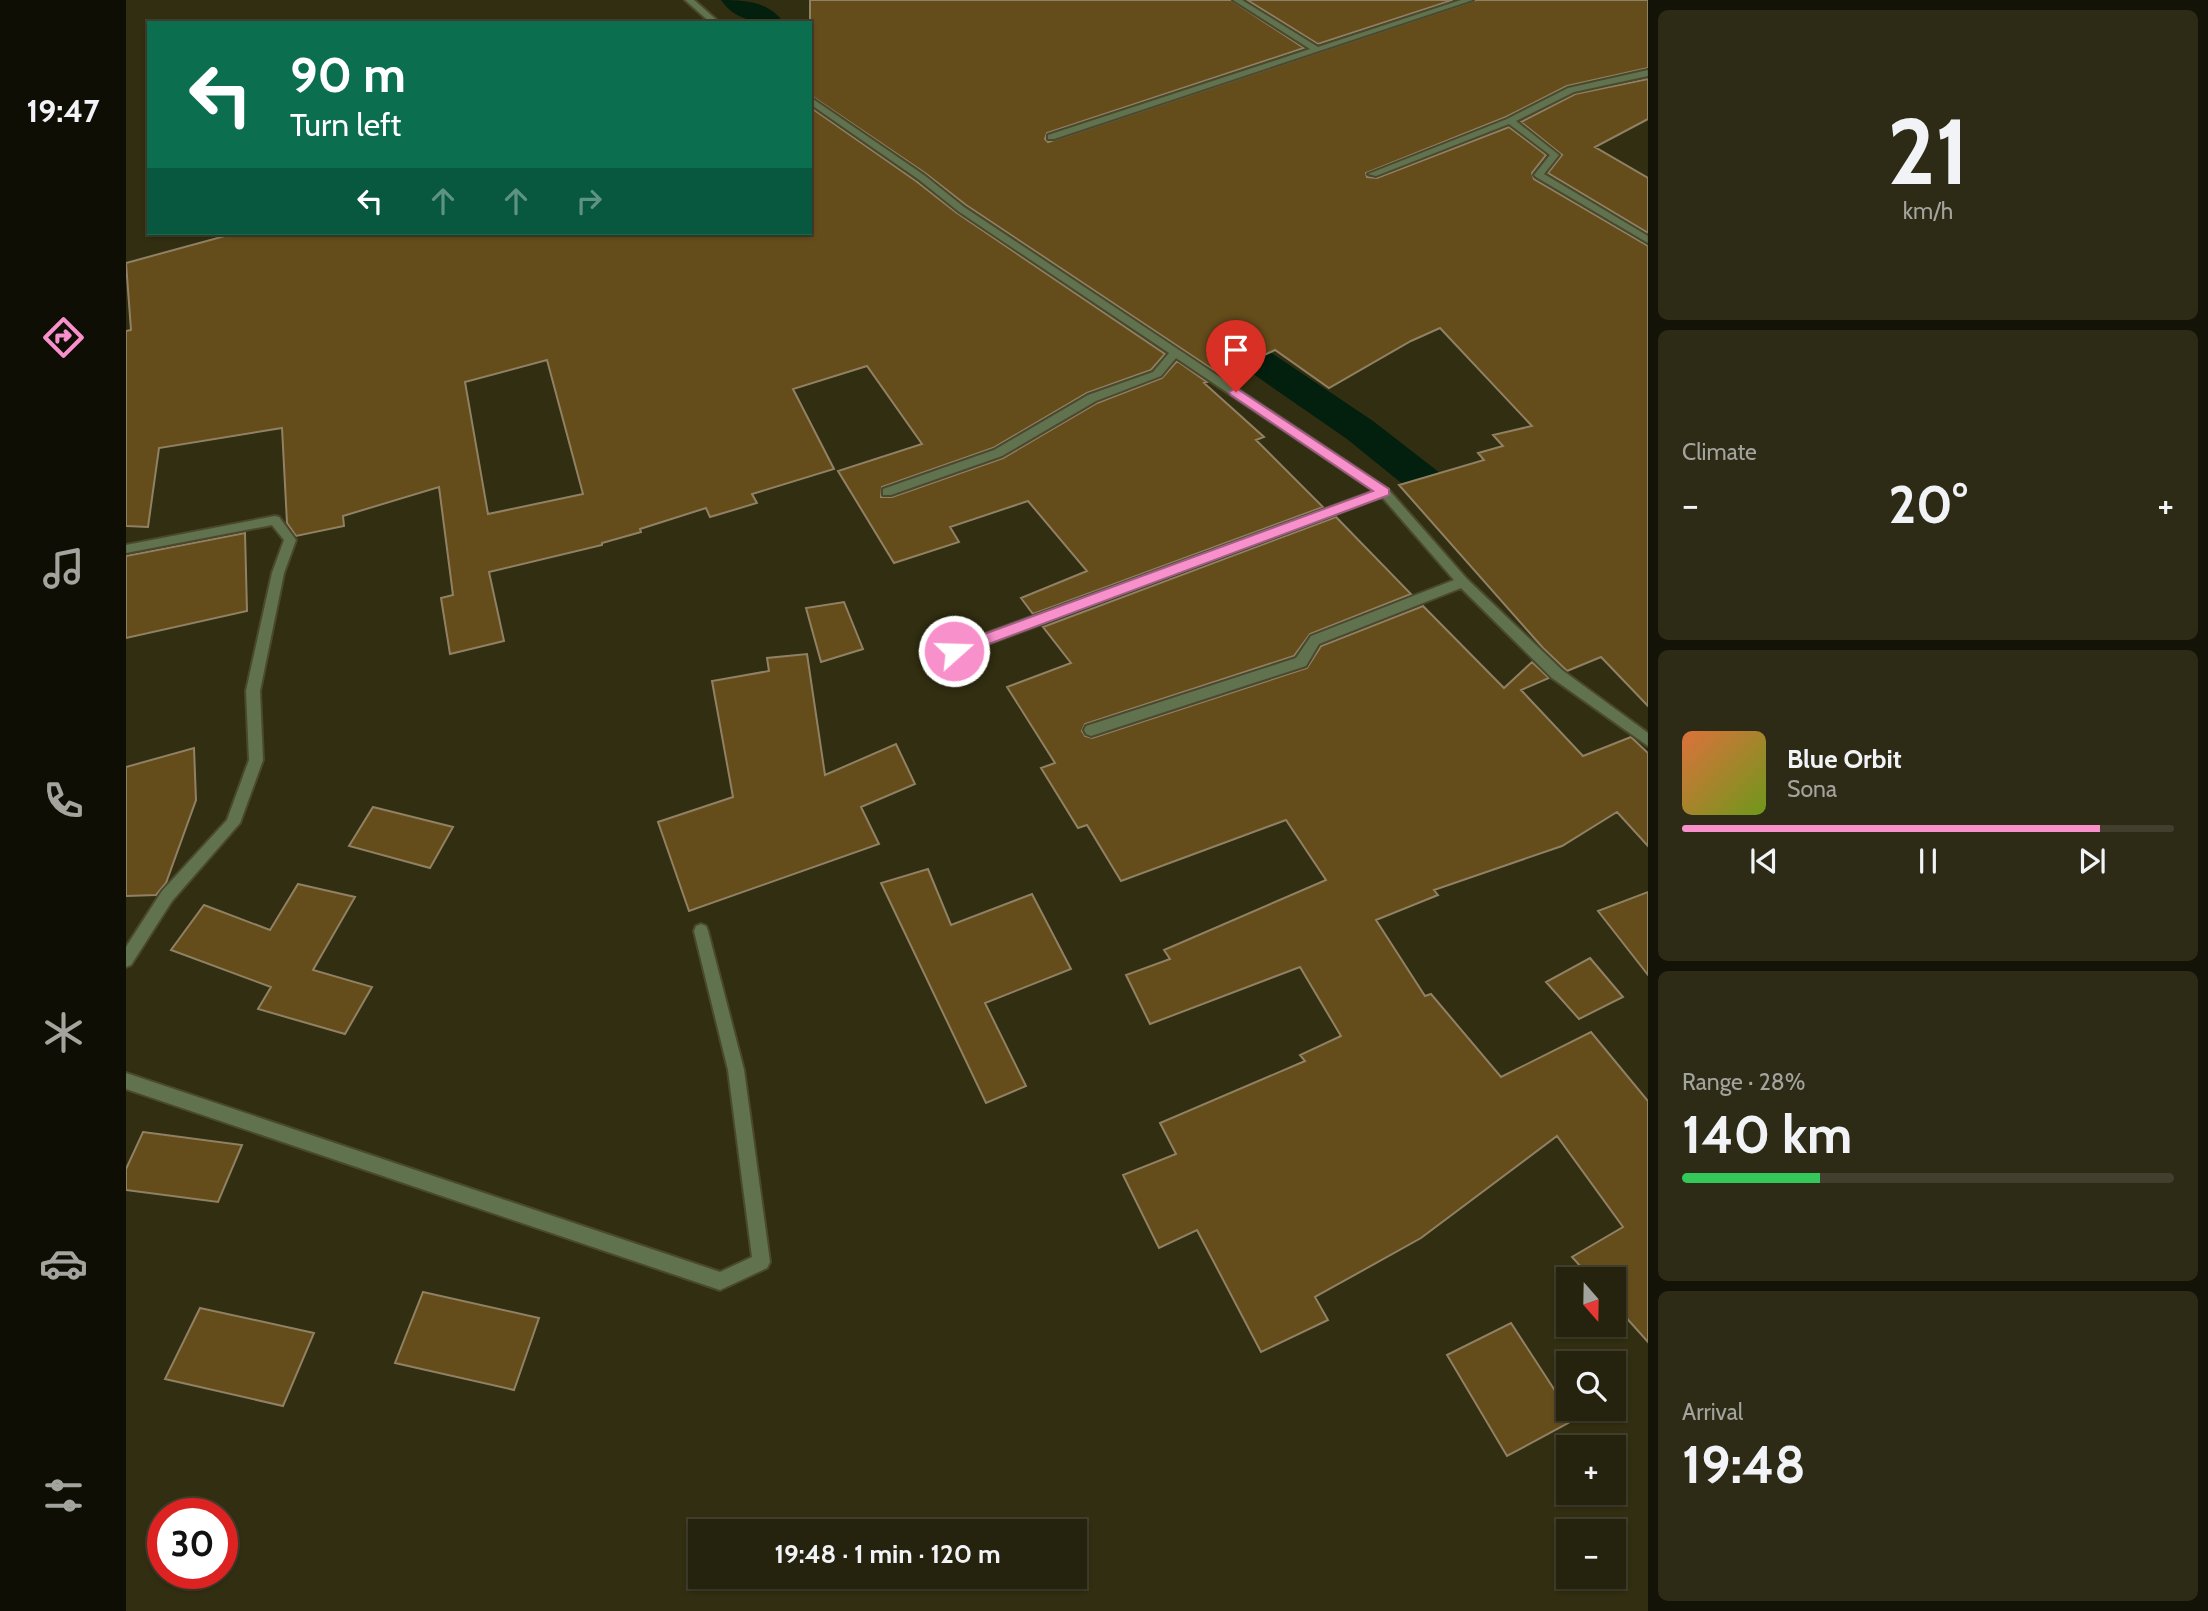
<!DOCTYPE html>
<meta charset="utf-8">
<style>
:root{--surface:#25220d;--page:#2d2a16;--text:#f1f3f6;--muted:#a3a49d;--line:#423f2e;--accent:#f890cb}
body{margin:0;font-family:Cabin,sans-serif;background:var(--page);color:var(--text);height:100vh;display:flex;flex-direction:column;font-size:26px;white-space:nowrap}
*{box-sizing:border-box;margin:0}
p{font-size:23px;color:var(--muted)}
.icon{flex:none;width:38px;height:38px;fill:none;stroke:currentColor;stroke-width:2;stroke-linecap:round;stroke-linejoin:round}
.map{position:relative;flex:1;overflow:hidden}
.sheet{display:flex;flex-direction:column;gap:10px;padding:10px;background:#141307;width:560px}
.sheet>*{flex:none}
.top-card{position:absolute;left:21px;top:21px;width:665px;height:214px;border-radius:0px;box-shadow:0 2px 5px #0004,0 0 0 2px var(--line);background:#0b6e4f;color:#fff;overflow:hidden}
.needle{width:46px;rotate:160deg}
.tools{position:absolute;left:1430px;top:1267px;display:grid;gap:14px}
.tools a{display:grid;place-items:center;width:70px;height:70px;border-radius:0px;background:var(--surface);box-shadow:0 2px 5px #0004,0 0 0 2px var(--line);font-size:35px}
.speed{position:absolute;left:21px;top:1498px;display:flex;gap:14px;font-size:35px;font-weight:700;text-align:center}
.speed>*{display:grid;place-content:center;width:91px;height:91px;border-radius:50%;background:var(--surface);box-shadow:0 2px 5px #0004,0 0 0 2px var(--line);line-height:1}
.speed .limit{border:10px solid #d22;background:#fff;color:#111}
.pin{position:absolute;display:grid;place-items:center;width:60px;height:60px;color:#fff;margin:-72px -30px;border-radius:50% 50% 50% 0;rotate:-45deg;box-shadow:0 0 7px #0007}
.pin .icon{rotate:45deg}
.me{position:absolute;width:77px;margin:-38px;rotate:70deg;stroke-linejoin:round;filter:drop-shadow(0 0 5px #0008)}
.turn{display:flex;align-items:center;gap:24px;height:147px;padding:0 28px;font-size:32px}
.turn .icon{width:91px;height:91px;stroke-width:2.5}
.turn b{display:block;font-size:49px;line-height:60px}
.lanes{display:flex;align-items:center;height:66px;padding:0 28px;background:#0003;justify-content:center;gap:35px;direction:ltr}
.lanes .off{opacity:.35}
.big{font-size:52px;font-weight:800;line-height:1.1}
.sheet .card{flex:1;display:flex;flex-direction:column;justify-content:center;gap:10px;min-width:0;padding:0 24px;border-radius:10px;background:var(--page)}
.sheet .dial{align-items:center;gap:0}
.dial b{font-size:91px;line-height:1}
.song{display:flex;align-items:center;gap:21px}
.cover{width:84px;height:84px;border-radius:10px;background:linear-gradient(135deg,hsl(20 70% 55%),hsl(80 70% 35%))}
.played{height:7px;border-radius:4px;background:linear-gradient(90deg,var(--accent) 85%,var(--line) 85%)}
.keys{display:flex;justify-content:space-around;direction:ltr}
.heat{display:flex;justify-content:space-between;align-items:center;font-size:38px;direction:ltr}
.charge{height:10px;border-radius:5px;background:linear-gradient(90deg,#34c759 28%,var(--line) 0)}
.trip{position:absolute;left:562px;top:1519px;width:399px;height:70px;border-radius:0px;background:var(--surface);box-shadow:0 2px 5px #0004,0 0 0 2px var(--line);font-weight:800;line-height:70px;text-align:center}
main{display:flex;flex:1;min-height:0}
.tabs{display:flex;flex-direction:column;width:126px;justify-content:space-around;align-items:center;background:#0f0e05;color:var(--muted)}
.tabs .icon{width:49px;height:49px}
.tabs .on{color:var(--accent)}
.tabs b{font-size:32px;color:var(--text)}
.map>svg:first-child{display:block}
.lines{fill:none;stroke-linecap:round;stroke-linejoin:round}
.canal{fill:#031f0e;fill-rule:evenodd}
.building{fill:#654c1b;stroke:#918164;stroke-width:2;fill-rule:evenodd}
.minor-casing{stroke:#4b492d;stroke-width:4}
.minor{fill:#61724f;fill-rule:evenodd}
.route{fill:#f890cb;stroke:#a15e84;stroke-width:2}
</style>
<main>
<nav class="tabs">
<b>19:47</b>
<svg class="icon on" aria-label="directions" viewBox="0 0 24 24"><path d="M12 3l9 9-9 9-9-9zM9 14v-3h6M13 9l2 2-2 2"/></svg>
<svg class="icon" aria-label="music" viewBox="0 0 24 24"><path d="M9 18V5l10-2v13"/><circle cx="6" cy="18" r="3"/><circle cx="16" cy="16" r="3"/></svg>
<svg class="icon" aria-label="phone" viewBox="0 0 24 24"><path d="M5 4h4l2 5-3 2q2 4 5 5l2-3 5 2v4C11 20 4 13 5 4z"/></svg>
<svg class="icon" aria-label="climate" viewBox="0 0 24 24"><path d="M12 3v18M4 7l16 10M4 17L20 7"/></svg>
<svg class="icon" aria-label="car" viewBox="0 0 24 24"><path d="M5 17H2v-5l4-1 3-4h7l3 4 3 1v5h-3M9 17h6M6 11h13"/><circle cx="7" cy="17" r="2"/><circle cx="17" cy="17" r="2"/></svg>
<svg class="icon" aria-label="filters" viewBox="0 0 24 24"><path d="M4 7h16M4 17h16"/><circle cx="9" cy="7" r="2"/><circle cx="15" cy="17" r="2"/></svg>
</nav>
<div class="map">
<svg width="1522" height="1611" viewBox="0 0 1522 1611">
<rect width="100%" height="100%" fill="#312e11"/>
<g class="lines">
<path class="canal" d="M595 0C618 0 643 1 658 23 634 23 610 22 595 0Z
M1077 312 1089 315 1247 421 1359 508 1365 518 1359 528 1345 532 1331 528 1221 439 1065 331 1060 323 1065 315Z"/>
</g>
<path class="building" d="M684 0H1105L1178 48 921 133 919 139 922 142 1350 0H1522V68L1441 86 1380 117 1240 173 1241 177 1251 178 1383 127 1420 155 1406 173 1408 179 1522 246V706L1475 657 1441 671 1438 668 1417 648 1273 485 1358 460 1352 453 1377 446 1367 435 1406 426 1314 328 1285 341 1203 388 1149 350 1095 375 840 205 799 173 684 95Z
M1121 0H1327L1192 44Z
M1522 79V119L1469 147 1522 178V233L1422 173 1436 155 1395 122 1449 94Z
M684 107 790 181 831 213 1039 354 1025 370 961 393 867 448 756 487 755 497H766L877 458 971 403 1036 378 1051 361 1081 382 1078 383 1138 437 1130 440 1197 507 907 614 895 598 961 571 902 501 824 527 833 542 768 563 712 471 796 444 741 366 667 389 708 469 626 494 631 503 584 517 580 508 514 529 515 532 476 543V545L363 572 378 641 324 654 315 598 327 595 313 487 217 516 218 526 170 536 161 523 156 428 33 448 22 527 0 526V331L5 330 0 263 110 233H684ZM421 360 457 494 362 514 339 382Z
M1210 517 1285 594 1184 634 1168 656 959 724 956 731 959 736 966 738 1181 668 1195 646 1297 606 1378 688 1406 662 1423 678 1395 690 1457 756 1505 737 1522 753V846L1491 812 1436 846 1308 890 1312 895 1250 920 1299 996 1305 994 1375 1077 1465 1032 1522 1101V1342L1488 1304V1279H1466L1446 1257 1497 1227 1431 1136 1295 1238 1189 1297 1202 1320 1135 1352 1071 1230 1033 1248 997 1175 1050 1154 1034 1123 1179 1061 1174 1055 1215 1036 1174 967 1024 1024 1000 975 1044 959 1038 950 1200 880 1160 820 995 881 961 825 952 828 915 768 929 763 881 687 945 663 917 627Z
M119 533 121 611 0 638V556Z
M718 602 737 649 695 662 680 608Z
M681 654 699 775 770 744 789 784 735 807 753 844 563 911 532 822 607 797 586 681 643 671 641 658Z
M68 748 70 800 40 883 30 895 0 896V767Z
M247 807 327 827 304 868 223 846Z
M802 869 825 925 906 894 945 969 859 1003 900 1086 860 1103 755 883Z
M172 884 229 897 187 970 246 987 219 1034 132 1009 145 987 45 950 78 905 144 930Z
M1522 892V975L1472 911Z
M1464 958 1497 997 1453 1019 1420 982Z
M17 1132 116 1145 92 1202 0 1190V1169Z
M297 1292 413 1318 388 1390 269 1363Z
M74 1308 188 1333 157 1406 39 1379Z
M1385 1323 1448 1420 1381 1456 1321 1355Z"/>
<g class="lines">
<g class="minor-casing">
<path id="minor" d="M559 0H568L594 23H585Z
M1107 0H1116L1192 47 1335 0H1347L928 139H922V135L1184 49Z
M1522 70V76L1448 92 1390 121 1433 155 1418 174 1522 236V243L1410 177 1408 175 1424 155 1383 124 1250 176 1242 174 1381 119 1442 88Z
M684 97 798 175 838 207 1262 489 1341 579 1436 670 1522 733V746L1426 678 1335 588 1193 644 1180 666 965 736 960 734 958 730 960 726 1170 658 1185 636 1328 580 1256 497 833 655H823L822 651 823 647 1248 491 1050 358 1035 376 970 401 876 456 765 495H757V489L868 450 962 395 1027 372 1043 353 832 211 792 179 684 104Z
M149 516 153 517 170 540 158 573 134 691 137 760 114 823 46 901 5 965 0 967V947L36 891 101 820 123 760 120 691 146 573 158 540 146 525 0 553V545Z
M575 924 580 926 582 931 618 1070 644 1262 641 1268 594 1290 0 1089V1073L594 1272 626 1257 602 1070 568 931 570 926Z"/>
</g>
<use href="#minor" class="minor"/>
</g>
<path class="route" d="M1110 388 1263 489V495L833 655H823L821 651 823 647 1247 491 1105 395 1103 392Z"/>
</svg>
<div class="tools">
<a><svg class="needle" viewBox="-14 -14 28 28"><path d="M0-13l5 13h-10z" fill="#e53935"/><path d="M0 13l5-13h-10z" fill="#a3a49d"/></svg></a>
<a><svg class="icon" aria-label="search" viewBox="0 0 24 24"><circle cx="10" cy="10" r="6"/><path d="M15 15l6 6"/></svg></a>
<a>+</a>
<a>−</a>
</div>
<div class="speed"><div class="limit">30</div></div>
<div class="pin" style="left:1110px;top:392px;background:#d93025"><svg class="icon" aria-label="arrive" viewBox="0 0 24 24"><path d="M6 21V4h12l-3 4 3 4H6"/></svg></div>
<svg class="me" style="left:828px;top:651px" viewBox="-20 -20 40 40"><circle r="17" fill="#f890cb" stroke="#fff" stroke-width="3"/><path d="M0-11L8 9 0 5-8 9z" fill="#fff"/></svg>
<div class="trip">19:48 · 1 min · 120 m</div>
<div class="top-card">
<div class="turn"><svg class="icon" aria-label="left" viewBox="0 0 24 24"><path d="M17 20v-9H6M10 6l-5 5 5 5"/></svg><div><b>90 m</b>Turn left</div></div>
<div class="lanes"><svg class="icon" aria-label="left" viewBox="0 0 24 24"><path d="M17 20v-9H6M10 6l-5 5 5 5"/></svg><svg class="icon off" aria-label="ahead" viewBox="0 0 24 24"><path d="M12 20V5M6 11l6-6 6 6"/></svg><svg class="icon off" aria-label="ahead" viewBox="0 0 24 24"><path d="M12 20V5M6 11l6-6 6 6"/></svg><svg class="icon off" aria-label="right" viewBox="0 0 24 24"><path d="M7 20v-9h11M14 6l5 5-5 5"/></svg></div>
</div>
</div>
<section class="sheet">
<div class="card dial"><b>21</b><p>km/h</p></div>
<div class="card"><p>Climate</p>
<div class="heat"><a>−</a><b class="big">20°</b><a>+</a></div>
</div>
<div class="card">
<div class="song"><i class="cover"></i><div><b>Blue Orbit</b><p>Sona</p></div></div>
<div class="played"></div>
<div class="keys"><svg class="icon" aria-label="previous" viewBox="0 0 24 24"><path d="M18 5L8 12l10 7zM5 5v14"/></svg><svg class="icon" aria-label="pause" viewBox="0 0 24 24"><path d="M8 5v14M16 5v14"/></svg><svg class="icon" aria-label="next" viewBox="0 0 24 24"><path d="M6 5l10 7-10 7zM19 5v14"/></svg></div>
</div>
<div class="card"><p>Range · 28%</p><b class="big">140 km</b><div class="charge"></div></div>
<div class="card"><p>Arrival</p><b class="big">19:48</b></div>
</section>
</main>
